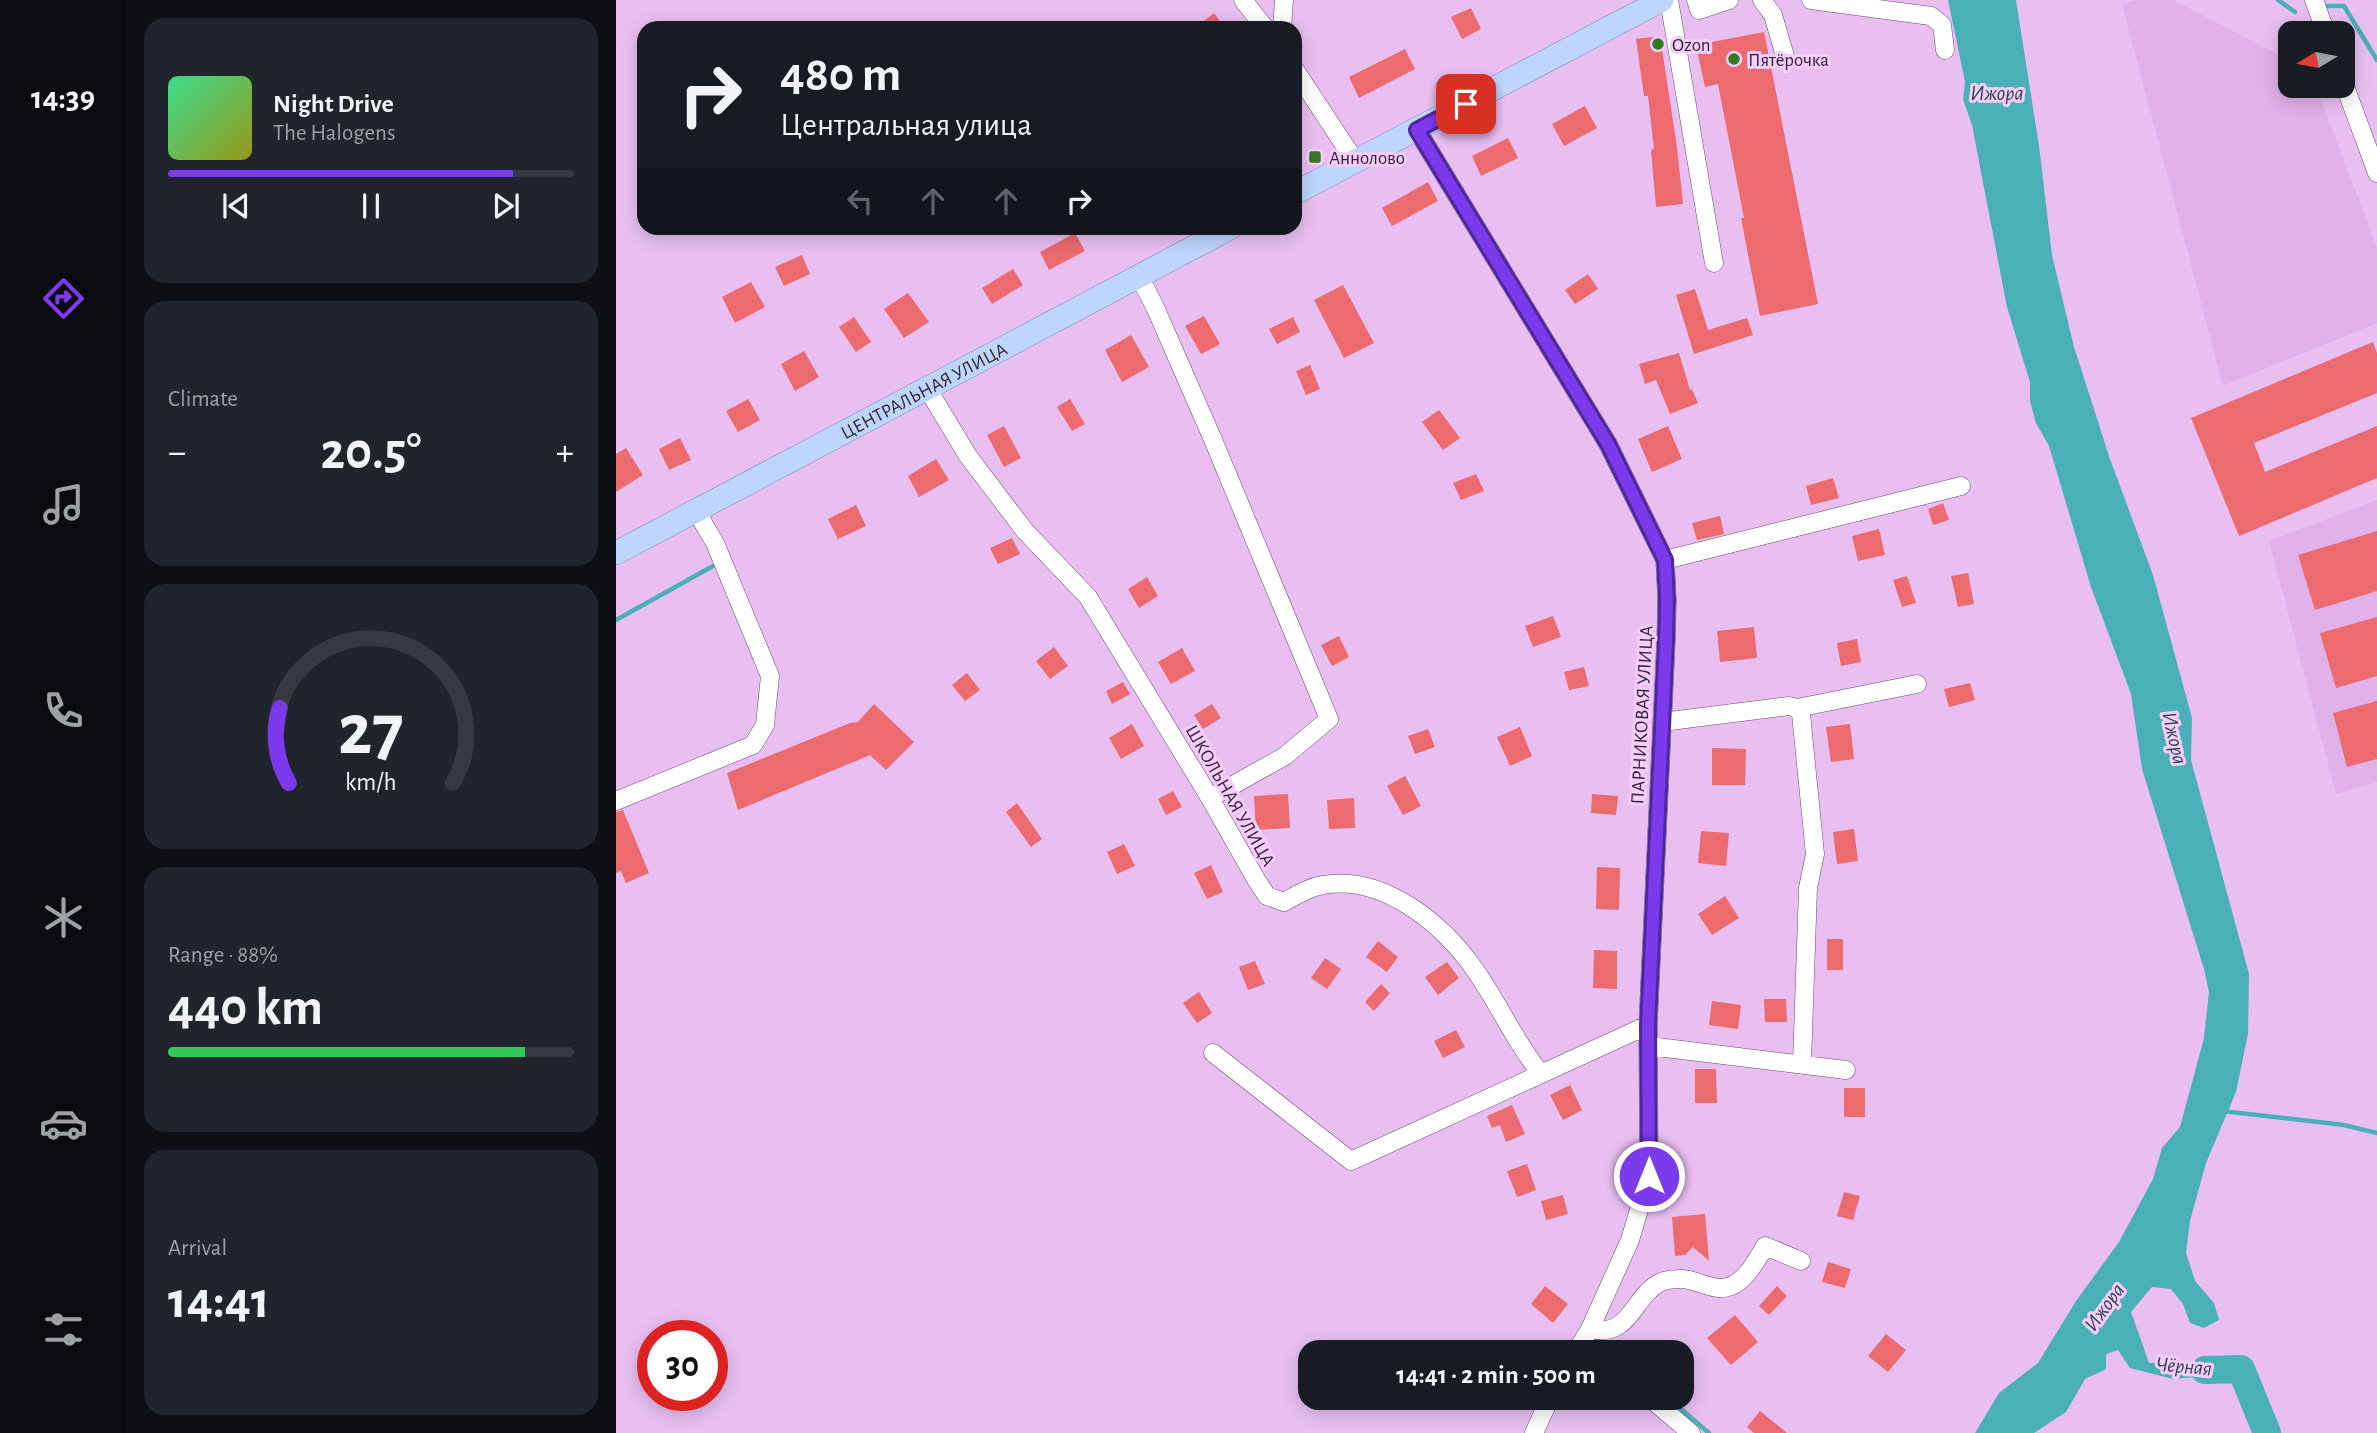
<!DOCTYPE html>
<meta charset="utf-8">
<style>
:root{--surface:#171b24;--page:#20242c;--text:#f1f3f6;--muted:#9ea1a6;--line:#363941;--accent:#7c3aed}
body{margin:0;font-family:"Alegreya Sans",sans-serif;background:var(--page);color:var(--text);height:100vh;display:flex;flex-direction:column;font-size:26px;white-space:nowrap}
*{box-sizing:border-box;margin:0}
p{font-size:23px;color:var(--muted)}
.icon{flex:none;width:38px;height:38px;fill:none;stroke:currentColor;stroke-width:2;stroke-linecap:round;stroke-linejoin:round}
.map{position:relative;flex:1;overflow:hidden}
.side{display:flex;flex-direction:column;gap:18px;padding:18px;background:#0d0f14;width:490px}
.side>*{flex:none}
.top-card{position:absolute;left:21px;top:21px;width:665px;height:214px;border-radius:21px;box-shadow:0 4px 18px #0003;background:#171b24;color:var(--text);overflow:hidden}
.needle{width:46px;rotate:260deg}
.fabs{position:absolute;left:1662px;top:21px;display:grid;gap:14px}
.fabs a{display:grid;place-items:center;width:77px;height:77px;border-radius:14px;background:var(--surface);box-shadow:0 4px 18px #0003;font-size:35px}
.speed{position:absolute;left:21px;top:1320px;display:flex;gap:14px;font-size:35px;font-weight:700;text-align:center}
.speed>*{display:grid;place-content:center;width:91px;height:91px;border-radius:50%;background:var(--surface);box-shadow:0 4px 18px #0003;line-height:1}
.speed .limit{border:10px solid #d22;background:#fff;color:#111}
.pin{position:absolute;display:grid;place-items:center;width:60px;height:60px;color:#fff;margin:-30px;border-radius:14px;box-shadow:0 4px 10px #0006}
.me{position:absolute;width:77px;margin:-38px;rotate:0deg;stroke-linejoin:round;filter:drop-shadow(0 0 5px #0008)}
.turn{display:flex;align-items:center;gap:24px;height:147px;padding:0 28px;font-size:32px}
.turn .icon{width:91px;height:91px;stroke-width:2.5}
.turn b{display:block;font-size:49px;line-height:60px}
.lanes{display:flex;align-items:center;height:66px;padding:0 28px;background:#0003;justify-content:center;gap:35px;direction:ltr}
.lanes .off{opacity:.35}
.big{font-size:52px;font-weight:600;line-height:1.1}
.side .tile{flex:1;display:flex;flex-direction:column;justify-content:center;gap:10px;min-width:0;padding:0 24px;border-radius:21px;background:var(--page)}
.side .dial{align-items:center;gap:0}
.dial svg{height:182px;overflow:visible;fill:none;stroke:var(--line);stroke-width:7;stroke-linecap:round;text-anchor:middle}
.dial text{fill:var(--text);stroke:none}
.song{display:flex;align-items:center;gap:21px}
.cover{width:84px;height:84px;border-radius:10px;background:linear-gradient(135deg,hsl(150 70% 55%),hsl(60 70% 35%))}
.played{height:7px;border-radius:4px;background:linear-gradient(90deg,var(--accent) 85%,var(--line) 85%)}
.keys{display:flex;justify-content:space-around;direction:ltr}
.heat{display:flex;justify-content:space-between;align-items:center;font-size:38px;direction:ltr}
.charge{height:10px;border-radius:5px;background:linear-gradient(90deg,#34c759 88%,var(--line) 0)}
.trip{position:absolute;left:682px;top:1340px;width:396px;height:70px;border-radius:21px;background:var(--surface);box-shadow:0 4px 18px #0003;font-weight:600;line-height:70px;text-align:center}
main{display:flex;flex:1;min-height:0}
.dock{display:flex;flex-direction:column;width:126px;justify-content:space-around;align-items:center;background:#090b0e;color:var(--muted)}
.dock .icon{width:49px;height:49px}
.dock .on{color:var(--accent)}
.dock b{font-size:32px;color:var(--text)}
.map>svg:first-child{display:block}
.built{fill:#e1b1ea}
.water{fill:#48b0b6}
.lines{fill:none;stroke-linecap:round;stroke-linejoin:round}
.stream{stroke:#48b0b6;stroke-width:4.5}
.river{stroke:#48b0b6;stroke-width:28}
.building{fill:#eb6b6e}
.minor-casing{stroke:#6c4773;stroke-width:19}
.major-casing{stroke:#6f84b7;stroke-width:24}
.minor{stroke:#fff;stroke-width:18}
.major{stroke:#bed6fe;stroke-width:23}
.route-casing{stroke:#51269a;stroke-width:18}
.route{stroke:#7c3aed;stroke-width:12}
.poi-dot{fill:#307b23;stroke:#f7ccff;stroke-width:2.5}
.labels{text-anchor:middle;stroke-width:6;stroke-linejoin:round;paint-order:stroke}
.poi-label{font-size:19px;fill:#2f1f32;stroke:#f7ccff;text-anchor:start}
.street-label{font-size:19px;fill:#2f1f32;stroke:#f7ccff}
.water-label{font-size:21px;font-style:italic;fill:#264547;stroke:#f7ccff}
</style>
<main>
<nav class="dock">
<b>14:39</b>
<svg class="icon on" aria-label="directions" viewBox="0 0 24 24"><path d="M12 3l9 9-9 9-9-9zM9 14v-3h6M13 9l2 2-2 2"/></svg>
<svg class="icon" aria-label="music" viewBox="0 0 24 24"><path d="M9 18V5l10-2v13"/><circle cx="6" cy="18" r="3"/><circle cx="16" cy="16" r="3"/></svg>
<svg class="icon" aria-label="phone" viewBox="0 0 24 24"><path d="M5 4h4l2 5-3 2q2 4 5 5l2-3 5 2v4C11 20 4 13 5 4z"/></svg>
<svg class="icon" aria-label="climate" viewBox="0 0 24 24"><path d="M12 3v18M4 7l16 10M4 17L20 7"/></svg>
<svg class="icon" aria-label="car" viewBox="0 0 24 24"><path d="M5 17H2v-5l4-1 3-4h7l3 4 3 1v5h-3M9 17h6M6 11h13"/><circle cx="7" cy="17" r="2"/><circle cx="17" cy="17" r="2"/></svg>
<svg class="icon" aria-label="filters" viewBox="0 0 24 24"><path d="M4 7h16M4 17h16"/><circle cx="9" cy="7" r="2"/><circle cx="15" cy="17" r="2"/></svg>
</nav>
<section class="side">
<div class="tile">
<div class="song"><i class="cover"></i><div><b>Night Drive</b><p>The Halogens</p></div></div>
<div class="played"></div>
<div class="keys"><svg class="icon" aria-label="previous" viewBox="0 0 24 24"><path d="M18 5L8 12l10 7zM5 5v14"/></svg><svg class="icon" aria-label="pause" viewBox="0 0 24 24"><path d="M8 5v14M16 5v14"/></svg><svg class="icon" aria-label="next" viewBox="0 0 24 24"><path d="M6 5l10 7-10 7zM19 5v14"/></svg></div>
</div>
<div class="tile"><p>Climate</p>
<div class="heat"><a>−</a><b class="big">20.5°</b><a>+</a></div>
</div>
<div class="tile dial"><svg viewBox="0 0 100 80">
<path d="M14 69A42 42 0 1 1 86 69"/>
<path d="M14 69A42 42 0 0 1 10 36" stroke="#7c3aed"/>
<text x="50" y="56" font-size="32" font-weight="700">27</text>
<text x="50" y="72" font-size="11">km/h</text>
</svg></div>
<div class="tile"><p>Range · 88%</p><b class="big">440 km</b><div class="charge"></div></div>
<div class="tile"><p>Arrival</p><b class="big">14:41</b></div>
</section>
<div class="map">
<svg width="1761" height="1433" viewBox="0 0 1761 1433">
<rect width="100%" height="100%" fill="#e9bff2"/>
<path class="built" d="M1521 0H1557L1675 61V86H1700L1761 248V323L1607 386 1506 4Z
M1761 500V782L1720 794 1653 541Z"/>
<path class="water" d="M1332 0H1400L1423 146 1436 255 1458 347 1494 459 1537 575 1576 718 1575 760 1633 974 1632 1034 1620 1092 1590 1163 1574 1221 1570 1253 1579 1281 1598 1303 1603 1320 1588 1328 1574 1323 1567 1304 1555 1289 1536 1287 1515 1312 1533 1363 1602 1361 1625 1369 1591 1376 1557 1379 1514 1368 1502 1350 1490 1354V1369L1469 1379 1450 1412 1418 1433H1359L1383 1393 1422 1363 1460 1301 1503 1242 1537 1179 1546 1148 1564 1127 1588 1038 1593 992 1588 969 1526 769 1515 694 1475 587 1433 446 1420 423 1414 401V382L1391 307 1356 125 1347 99 1349 82Z"/>
<g class="lines">
<path class="stream" d="M1662 0 1679 12
M1710 6H1728L1761 60
M0 620 97 566
M1606 1111 1728 1125 1761 1133
M1052 1398 1093 1433"/>
<path class="river" d="M1589 1370 1625 1369 1651 1433"/>
</g>
<path class="building" d="M855 8 865 29 846 39 835 17Z
M598 13 609 28H579Z
M1148 32 1202 304 1144 316 1125 218H1128L1102 84 1089 87 1080 45Z
M1044 36 1061 147 1067 204 1040 207 1035 150 1038 149 1032 96H1028L1020 39Z
M789 49 799 69 743 98 733 77Z
M969 106 981 128 948 146 936 124Z
M892 138 902 158 865 176 856 156Z
M812 182 822 201 776 226 766 208Z
M459 233 469 251 433 270 424 252Z
M186 255 194 274 168 286 159 267Z
M397 269 407 285 376 304 366 288Z
M972 274 982 289 959 304 949 290Z
M135 282 149 307 119 323 106 297Z
M727 285 758 343 728 358 698 300Z
M1079 289 1092 330 1131 318 1137 335 1078 354 1060 295Z
M292 293 313 322 288 338 268 309Z
M588 316 604 344 585 354 569 326Z
M238 317 255 342 240 352 223 327Z
M677 317 684 332 661 344 653 329Z
M515 335 533 367 506 382 489 350Z
M1757 342 1761 353V393L1638 443 1649 472 1761 426V478L1623 536 1575 418Z
M188 351 203 377 179 391 165 364Z
M1063 353 1074 390 1076 389 1082 403 1054 414 1040 380 1029 384 1023 364Z
M694 365 704 389 690 395 680 371Z
M132 399 144 420 122 432 110 411Z
M454 399 469 424 456 431 441 407Z
M823 410 844 438 827 450 806 422Z
M388 426 405 458 388 467 371 435Z
M1052 426 1066 459 1036 472 1022 439Z
M64 438 75 460 53 470 43 449Z
M10 448 27 475 0 492V454Z
M320 459 333 480 303 497 292 476Z
M860 474 868 491 845 500 837 483Z
M1217 478 1223 498 1195 505 1190 486Z
M1327 503 1333 520 1317 525 1312 509Z
M240 505 250 526 222 539 212 519Z
M1104 516 1108 534 1081 540 1076 523Z
M1263 529 1269 555 1242 561 1236 536Z
M1761 531V591L1699 610 1682 555Z
M396 538 404 554 382 564 374 548Z
M1352 573 1358 604 1342 607 1335 576Z
M1291 576 1300 603 1286 607 1277 580Z
M531 577 542 596 523 608 512 589Z
M937 616 945 637 917 647 909 626Z
M1761 617V676L1720 688 1704 633Z
M1138 627 1141 658 1104 662 1101 631Z
M723 636 733 657 716 666 705 645Z
M1241 639 1245 662 1225 666 1221 643Z
M438 647 452 666 434 679 420 661Z
M566 648 579 671 555 684 542 662Z
M968 667 973 686 953 690 948 672Z
M351 673 364 690 349 701 336 685Z
M507 682 514 694 496 704 490 691Z
M1354 683 1359 700 1333 707 1328 689Z
M1761 701V759L1731 767 1717 713Z
M258 704 298 742 270 770 254 755 122 810 111 773 234 723 242 722Z
M596 704 605 718 587 729 578 715Z
M516 724 528 746 505 759 493 738Z
M1234 724 1238 759 1215 762 1210 727Z
M904 727 916 756 894 766 881 737Z
M812 729 819 747 799 754 792 736Z
M1096 748 1130 749 1129 785H1096Z
M789 776 805 806 787 815 771 786Z
M557 791 566 807 550 815 542 799Z
M672 794 674 828 640 830 638 796Z
M976 794 1002 796 1000 815 975 813Z
M738 798 739 828 713 829 711 800Z
M401 803 426 839 415 847 390 812Z
M7 810 33 873 10 883 5 871 0 873V812Z
M1238 829 1242 861 1221 864 1217 832Z
M1085 831 1113 833 1110 866 1082 863Z
M508 844 519 866 501 874 491 852Z
M595 865 607 892 591 899 578 873Z
M981 867 1004 868 1003 910 980 909Z
M1109 896 1123 918 1096 935 1082 914Z
M1211 939H1227V970H1211Z
M762 941 782 957 771 972 750 957Z
M978 950 1001 951V989L977 988Z
M709 958 725 969 711 989 695 978Z
M639 961 649 984 632 990 623 967Z
M831 962 843 978 822 995 809 977Z
M765 984 774 993 758 1011 749 1002Z
M583 992 596 1013 581 1023 567 1003Z
M1148 999H1170L1171 1022H1149Z
M1096 1001 1125 1005 1122 1029 1093 1025Z
M840 1030 849 1047 827 1058 818 1041Z
M1079 1069H1100L1101 1103H1079Z
M954 1085 966 1110 947 1120 934 1095Z
M1228 1088H1249V1117H1228Z
M896 1105 909 1134 890 1142 884 1125 876 1128 871 1116Z
M911 1164 920 1190 901 1197 891 1171Z
M1228 1192 1244 1196 1237 1220 1221 1216Z
M947 1195 952 1214 930 1220 925 1201Z
M1089 1214 1093 1261 1077 1247 1069 1255 1059 1256 1056 1217Z
M1212 1262 1235 1269 1229 1288 1206 1282Z
M929 1286 952 1304 937 1323 915 1304Z
M1161 1286 1171 1296 1153 1315 1143 1306Z
M1119 1315 1142 1342 1115 1365 1091 1338Z
M1270 1334 1290 1350 1272 1372 1252 1356Z
M1144 1411 1171 1433H1138L1131 1427Z"/>
<g class="lines">
<g class="minor-casing">
<path id="minor" d="M627 0 649 28
M1053 0 1098 263
M1080 0 1083 10 1113 0
M1146 0 1157 15 1169 56
M1195 0 1315 16 1326 25 1329 50
M1698 0 1710 33
M666 28 668 0
M679 70 739 161
M1727 81 1761 173
M801 130 992 444 1049 560 1051 600 1050 641 1032 1025 1033 1176 1014 1240 974 1329 959 1353
M523 276 539 307 598 442 713 719 669 756 594 798
M311 388 352 456 409 531 472 597 594 798 641 881 651 896 668 902C681 895 693 887 707 885 767 874 827 924 859 970 883 1004 899 1042 925 1074L1032 1025
M1049 560 1345 486
M1181 708 1301 684
M1046 722 1173 706 1181 708 1185 714 1199 854 1192 888 1186 1063
M0 801 137 745 149 725 154 676 99 543 80 511
M1033 1046 1230 1070
M597 1053 735 1161 925 1074
M974 1329C1016 1338 1016 1296 1045 1282 1052 1279 1060 1279 1067 1279 1079 1280 1091 1287 1103 1288 1126 1289 1139 1263 1149 1246L1185 1261
M1034 1398 1075 1433
M918 1433 934 1398"/>
</g>
<g class="major-casing">
<g id="major">
<path d="M679 193 1046 0"/>
<path id="s1" d="M0 553 614 228"/>
</g>
</g>
<use href="#minor" class="minor"/>
<use href="#major" class="major"/>
</g>
<g class="lines">
<g class="route-casing">
<path id="route" d="M850 104 801 130 992 444 1049 560 1051 600 1050 641 1032 1025 1033 1176"/>
</g>
<use href="#route" class="route"/>
</g>
<g class="poi-dot">
<circle cx="1042" cy="44" r="7"/>
<circle cx="1118" cy="59" r="7"/>
<rect x="692" y="150" width="14" height="14" rx="3.5"/>
</g>
<g class="labels">
<g class="poi-label">
<text x="1056" y="51">Ozon</text>
<text x="1132" y="66">Пятёрочка</text>
<text x="713" y="164">Аннолово</text>
</g>
<g class="street-label">
<text dy="7" stroke="none"><textPath href="#s1" startOffset="348">ЦЕНТРАЛЬНАЯ УЛИЦА</textPath></text>
<text transform="translate(1025 715) rotate(-87)" y="7">ПАРНИКОВАЯ УЛИЦА</text>
<text transform="translate(615 795) rotate(60)" y="7">ШКОЛЬНАЯ УЛИЦА</text>
</g>
<g class="water-label">
<text x="1381" y="100">Ижора</text>
<text transform="translate(1559 738) rotate(77)" y="7">Ижора</text>
<text transform="translate(1488 1307) rotate(-54)" y="7">Ижора</text>
<text transform="translate(1568 1366) rotate(5)" y="7">Чёрная</text>
</g>
</g>
</svg>
<div class="fabs">
<a><svg class="needle" viewBox="-14 -14 28 28"><path d="M0-13l5 13h-10z" fill="#e53935"/><path d="M0 13l5-13h-10z" fill="#9ea1a6"/></svg></a>
</div>
<div class="speed"><div class="limit">30</div></div>
<div class="pin" style="left:850px;top:104px;background:#d93025"><svg class="icon" aria-label="arrive" viewBox="0 0 24 24"><path d="M6 21V4h12l-3 4 3 4H6"/></svg></div>
<svg class="me" style="left:1033px;top:1176px" viewBox="-20 -20 40 40"><circle r="17" fill="#7c3aed" stroke="#fff" stroke-width="3"/><path d="M0-11L8 9 0 5-8 9z" fill="#fff"/></svg>
<div class="trip">14:41 · 2 min · 500 m</div>
<div class="top-card">
<div class="turn"><svg class="icon" aria-label="right" viewBox="0 0 24 24"><path d="M7 20v-9h11M14 6l5 5-5 5"/></svg><div><b>480 m</b>Центральная улица</div></div>
<div class="lanes"><svg class="icon off" aria-label="left" viewBox="0 0 24 24"><path d="M17 20v-9H6M10 6l-5 5 5 5"/></svg><svg class="icon off" aria-label="ahead" viewBox="0 0 24 24"><path d="M12 20V5M6 11l6-6 6 6"/></svg><svg class="icon off" aria-label="ahead" viewBox="0 0 24 24"><path d="M12 20V5M6 11l6-6 6 6"/></svg><svg class="icon" aria-label="right" viewBox="0 0 24 24"><path d="M7 20v-9h11M14 6l5 5-5 5"/></svg></div>
</div>
</div>
</main>
